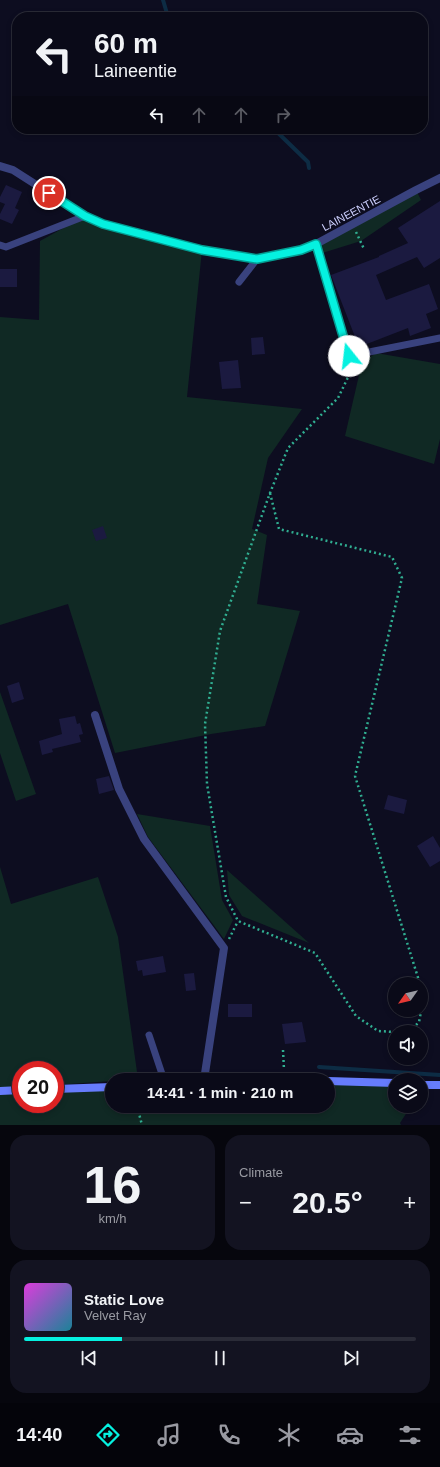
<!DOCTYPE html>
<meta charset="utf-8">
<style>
:root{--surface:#0a0a18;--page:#131321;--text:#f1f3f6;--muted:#999aa2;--line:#2a2b37;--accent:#05f1e0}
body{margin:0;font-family:Helvetica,sans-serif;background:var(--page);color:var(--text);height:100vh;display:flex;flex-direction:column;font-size:15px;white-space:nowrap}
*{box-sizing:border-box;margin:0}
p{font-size:13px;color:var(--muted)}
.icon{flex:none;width:22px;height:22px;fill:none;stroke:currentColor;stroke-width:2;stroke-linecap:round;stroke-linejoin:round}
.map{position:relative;height:1125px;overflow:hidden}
.side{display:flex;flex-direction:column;gap:10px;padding:10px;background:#06060d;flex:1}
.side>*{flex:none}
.hud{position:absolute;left:12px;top:12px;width:416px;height:122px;border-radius:16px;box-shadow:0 2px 6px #0003,0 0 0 1px var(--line);background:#0a0a18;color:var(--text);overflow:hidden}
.needle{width:26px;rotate:236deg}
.buttons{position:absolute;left:388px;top:977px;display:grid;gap:8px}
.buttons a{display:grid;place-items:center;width:40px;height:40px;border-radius:50%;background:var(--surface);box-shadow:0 2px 6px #0003,0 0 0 1px var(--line);font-size:20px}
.speed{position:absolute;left:12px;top:1061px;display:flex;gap:8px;font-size:20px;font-weight:700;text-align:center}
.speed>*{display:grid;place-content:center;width:52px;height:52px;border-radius:50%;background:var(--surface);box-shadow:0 2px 6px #0003,0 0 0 1px var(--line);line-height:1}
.speed .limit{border:6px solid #d22;background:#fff;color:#111}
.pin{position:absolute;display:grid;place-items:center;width:34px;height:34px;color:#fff;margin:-17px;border:2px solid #fff;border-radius:50%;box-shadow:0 1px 4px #0007}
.me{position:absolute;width:44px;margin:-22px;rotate:344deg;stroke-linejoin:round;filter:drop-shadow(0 0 3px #0008)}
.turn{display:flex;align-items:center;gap:14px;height:84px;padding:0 16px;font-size:18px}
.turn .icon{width:52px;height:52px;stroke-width:2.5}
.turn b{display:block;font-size:28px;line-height:34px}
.lanes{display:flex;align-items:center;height:38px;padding:0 16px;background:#0003;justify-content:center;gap:20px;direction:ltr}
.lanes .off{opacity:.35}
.big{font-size:30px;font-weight:800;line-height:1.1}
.side .widget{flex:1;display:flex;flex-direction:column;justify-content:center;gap:6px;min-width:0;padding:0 14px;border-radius:16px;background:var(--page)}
.side .dial{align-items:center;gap:0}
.dial b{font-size:52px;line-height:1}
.song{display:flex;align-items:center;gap:12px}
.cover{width:48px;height:48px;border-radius:6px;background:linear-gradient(135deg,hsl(300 70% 55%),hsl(190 70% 35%))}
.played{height:4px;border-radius:2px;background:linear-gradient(90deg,var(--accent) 25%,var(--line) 25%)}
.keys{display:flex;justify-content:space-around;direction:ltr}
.heat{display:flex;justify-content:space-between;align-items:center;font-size:22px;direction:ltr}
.side .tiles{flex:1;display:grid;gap:10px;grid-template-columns:1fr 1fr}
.widget:last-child{grid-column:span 2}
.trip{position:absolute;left:105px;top:1073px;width:230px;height:40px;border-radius:20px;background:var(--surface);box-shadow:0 2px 6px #0003,0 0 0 1px var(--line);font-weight:800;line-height:40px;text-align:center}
.tabs{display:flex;height:64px;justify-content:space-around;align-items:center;background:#04040a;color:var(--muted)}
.tabs .icon{width:28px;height:28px}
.tabs .active{color:var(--accent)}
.tabs b{font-size:18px;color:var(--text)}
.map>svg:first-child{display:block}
.green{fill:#102924}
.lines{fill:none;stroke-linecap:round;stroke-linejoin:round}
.stream{stroke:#0d2c44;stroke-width:4}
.building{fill:#1b1a40}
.path{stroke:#30ae91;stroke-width:2.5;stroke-dasharray:2 3;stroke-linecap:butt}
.lane{stroke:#39427e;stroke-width:7}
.street{stroke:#39427e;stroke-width:8}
.secondary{stroke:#667cfc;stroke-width:8}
.route-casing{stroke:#039d92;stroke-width:10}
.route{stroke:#05f1e0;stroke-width:7}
.labels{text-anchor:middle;stroke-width:4;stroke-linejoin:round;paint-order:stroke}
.street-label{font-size:11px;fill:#cdd0fe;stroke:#0d0d20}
</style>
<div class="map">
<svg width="440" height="1125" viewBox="0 0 440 1125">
<rect width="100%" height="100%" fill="#0d0d20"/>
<path class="green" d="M416 190 421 200 361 241 319 254 316 244Z
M85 216 202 250 187 397 302 409 268 458 252 529 267 535 257 604 300 611 265 726 211 734 115 753 68 604 0 625V317L39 320 40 241Z
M376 353 440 364V439L434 464 345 436 362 362Z
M0 692 36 794 16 801 0 753Z
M137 814 210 826 222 900 233 920 224 939 148 837Z
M0 867 11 904 98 877 118 937 138 1079 112 1080V1081L55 1085V1070H21V1087L0 1088Z
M227 870 309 943 242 916 229 895Z
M328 1081 395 1084V1106H411L400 1123 401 1125H0V1091L21 1090V1104H55V1089L112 1087V1106H328Z"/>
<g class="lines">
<path class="stream" d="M163 0 168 17
M274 129 308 162 309 168
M319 1067 440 1075"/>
</g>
<path class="building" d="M6 185 22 192 15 208 19 210 12 224 0 219V214L5 204 0 202V197Z
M440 201V258L424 268 417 257 376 275 386 300 429 284 438 309 426 314 431 328 410 336 408 328 359 347 331 275 379 257V256L408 243 398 228Z
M0 269H17V287H0Z
M263 337 265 354 252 355 251 338Z
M238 360 241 388 222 389 219 362Z
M103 526 107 538 96 541 92 530Z
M19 682 24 699 12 703 7 686Z
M75 716 77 724 80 723 83 734 79 735 81 742 52 749 53 752 42 755 39 741 62 734 59 719Z
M109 776 114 790 99 794 96 779Z
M388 795 407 800 404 814 384 809Z
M433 836 440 848V861L430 867 417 846Z
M163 956 166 972 143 976 142 970 138 971 136 961Z
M194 973 196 990 186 991 184 974Z
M228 1004H252V1017H228Z
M302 1022 306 1042 285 1044 282 1024Z"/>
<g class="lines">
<path class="path" d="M356 232 364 249
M351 364 352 369 338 398 288 448 270 493 220 631 205 724 207 784 226 897 238 921 315 953 356 1016 378 1031 395 1032
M270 493 279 529 392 557 402 578 355 776 420 984
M229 939 238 921
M409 1032 419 1022 424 996 421 986
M283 1050 284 1070
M137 1106 142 1125"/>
<path class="lane" d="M316 244 349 356 440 338
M0 245 6 247 85 216
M239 282 257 259
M149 1035 164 1080"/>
<path class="street" d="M0 166 13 170 85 216 103 224 202 250 257 259 301 250 316 244 416 190 440 178
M95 715 119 789 144 839 224 948 204 1080"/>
<path class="secondary" d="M256 1080 285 1079 316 1080
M328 1081 395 1083
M421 1085H440
M55 1089 112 1087
M0 1091 21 1090"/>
</g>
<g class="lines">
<g class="route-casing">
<path id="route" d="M49 193 85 216 103 224 202 250 257 259 301 250 316 244 349 356"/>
</g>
<use href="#route" class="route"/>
</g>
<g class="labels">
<g class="street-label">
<text transform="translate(351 213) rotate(-28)" y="4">LAINEENTIE</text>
</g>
</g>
</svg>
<div class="buttons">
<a><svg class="needle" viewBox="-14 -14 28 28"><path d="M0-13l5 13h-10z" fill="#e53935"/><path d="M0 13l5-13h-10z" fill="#999aa2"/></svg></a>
<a><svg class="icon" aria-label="sound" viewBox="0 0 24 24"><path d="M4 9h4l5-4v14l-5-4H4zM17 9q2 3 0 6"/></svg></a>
<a><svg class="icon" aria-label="layers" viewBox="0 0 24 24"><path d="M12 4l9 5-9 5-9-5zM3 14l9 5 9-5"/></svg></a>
</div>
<div class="speed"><div class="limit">20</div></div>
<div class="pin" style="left:49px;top:193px;background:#d93025"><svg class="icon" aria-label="arrive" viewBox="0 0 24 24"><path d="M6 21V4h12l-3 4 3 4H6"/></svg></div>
<svg class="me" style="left:349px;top:356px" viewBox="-20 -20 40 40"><circle r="19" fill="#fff"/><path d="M0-13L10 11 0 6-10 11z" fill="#05f1e0"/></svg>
<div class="trip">14:41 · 1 min · 210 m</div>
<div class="hud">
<div class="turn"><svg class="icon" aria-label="left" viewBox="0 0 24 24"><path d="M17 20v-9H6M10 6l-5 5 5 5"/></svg><div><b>60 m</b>Laineentie</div></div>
<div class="lanes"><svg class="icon" aria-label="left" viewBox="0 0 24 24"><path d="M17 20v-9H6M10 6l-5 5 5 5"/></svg><svg class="icon off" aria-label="ahead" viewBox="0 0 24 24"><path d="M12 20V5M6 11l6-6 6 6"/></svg><svg class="icon off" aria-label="ahead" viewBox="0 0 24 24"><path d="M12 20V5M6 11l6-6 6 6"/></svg><svg class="icon off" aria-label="right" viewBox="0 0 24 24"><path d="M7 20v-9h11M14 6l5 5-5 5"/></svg></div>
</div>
</div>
<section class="side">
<div class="tiles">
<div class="widget dial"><b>16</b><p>km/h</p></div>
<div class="widget"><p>Climate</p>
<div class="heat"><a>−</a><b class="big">20.5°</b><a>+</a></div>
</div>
<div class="widget">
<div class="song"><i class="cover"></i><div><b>Static Love</b><p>Velvet Ray</p></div></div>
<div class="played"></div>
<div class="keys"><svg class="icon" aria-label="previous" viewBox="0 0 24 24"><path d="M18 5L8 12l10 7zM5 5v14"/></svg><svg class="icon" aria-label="pause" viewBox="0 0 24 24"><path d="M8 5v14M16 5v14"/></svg><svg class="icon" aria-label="next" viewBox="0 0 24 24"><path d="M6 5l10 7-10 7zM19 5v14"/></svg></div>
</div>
</div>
</section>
<nav class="tabs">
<b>14:40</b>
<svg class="icon active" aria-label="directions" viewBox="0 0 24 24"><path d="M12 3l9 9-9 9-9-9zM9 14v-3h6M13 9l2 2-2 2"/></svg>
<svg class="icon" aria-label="music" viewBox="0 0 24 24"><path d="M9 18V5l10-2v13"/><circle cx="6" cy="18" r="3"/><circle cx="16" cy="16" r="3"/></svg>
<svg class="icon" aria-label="phone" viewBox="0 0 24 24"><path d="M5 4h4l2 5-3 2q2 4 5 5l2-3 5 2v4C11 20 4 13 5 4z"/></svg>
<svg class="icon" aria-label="climate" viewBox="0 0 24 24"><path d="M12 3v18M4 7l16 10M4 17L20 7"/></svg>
<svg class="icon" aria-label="car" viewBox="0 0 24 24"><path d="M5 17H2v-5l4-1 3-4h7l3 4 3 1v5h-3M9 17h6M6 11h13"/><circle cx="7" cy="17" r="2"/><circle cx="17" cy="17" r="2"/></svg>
<svg class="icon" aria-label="filters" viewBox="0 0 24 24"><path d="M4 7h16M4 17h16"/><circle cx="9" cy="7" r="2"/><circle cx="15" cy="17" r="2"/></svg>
</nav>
